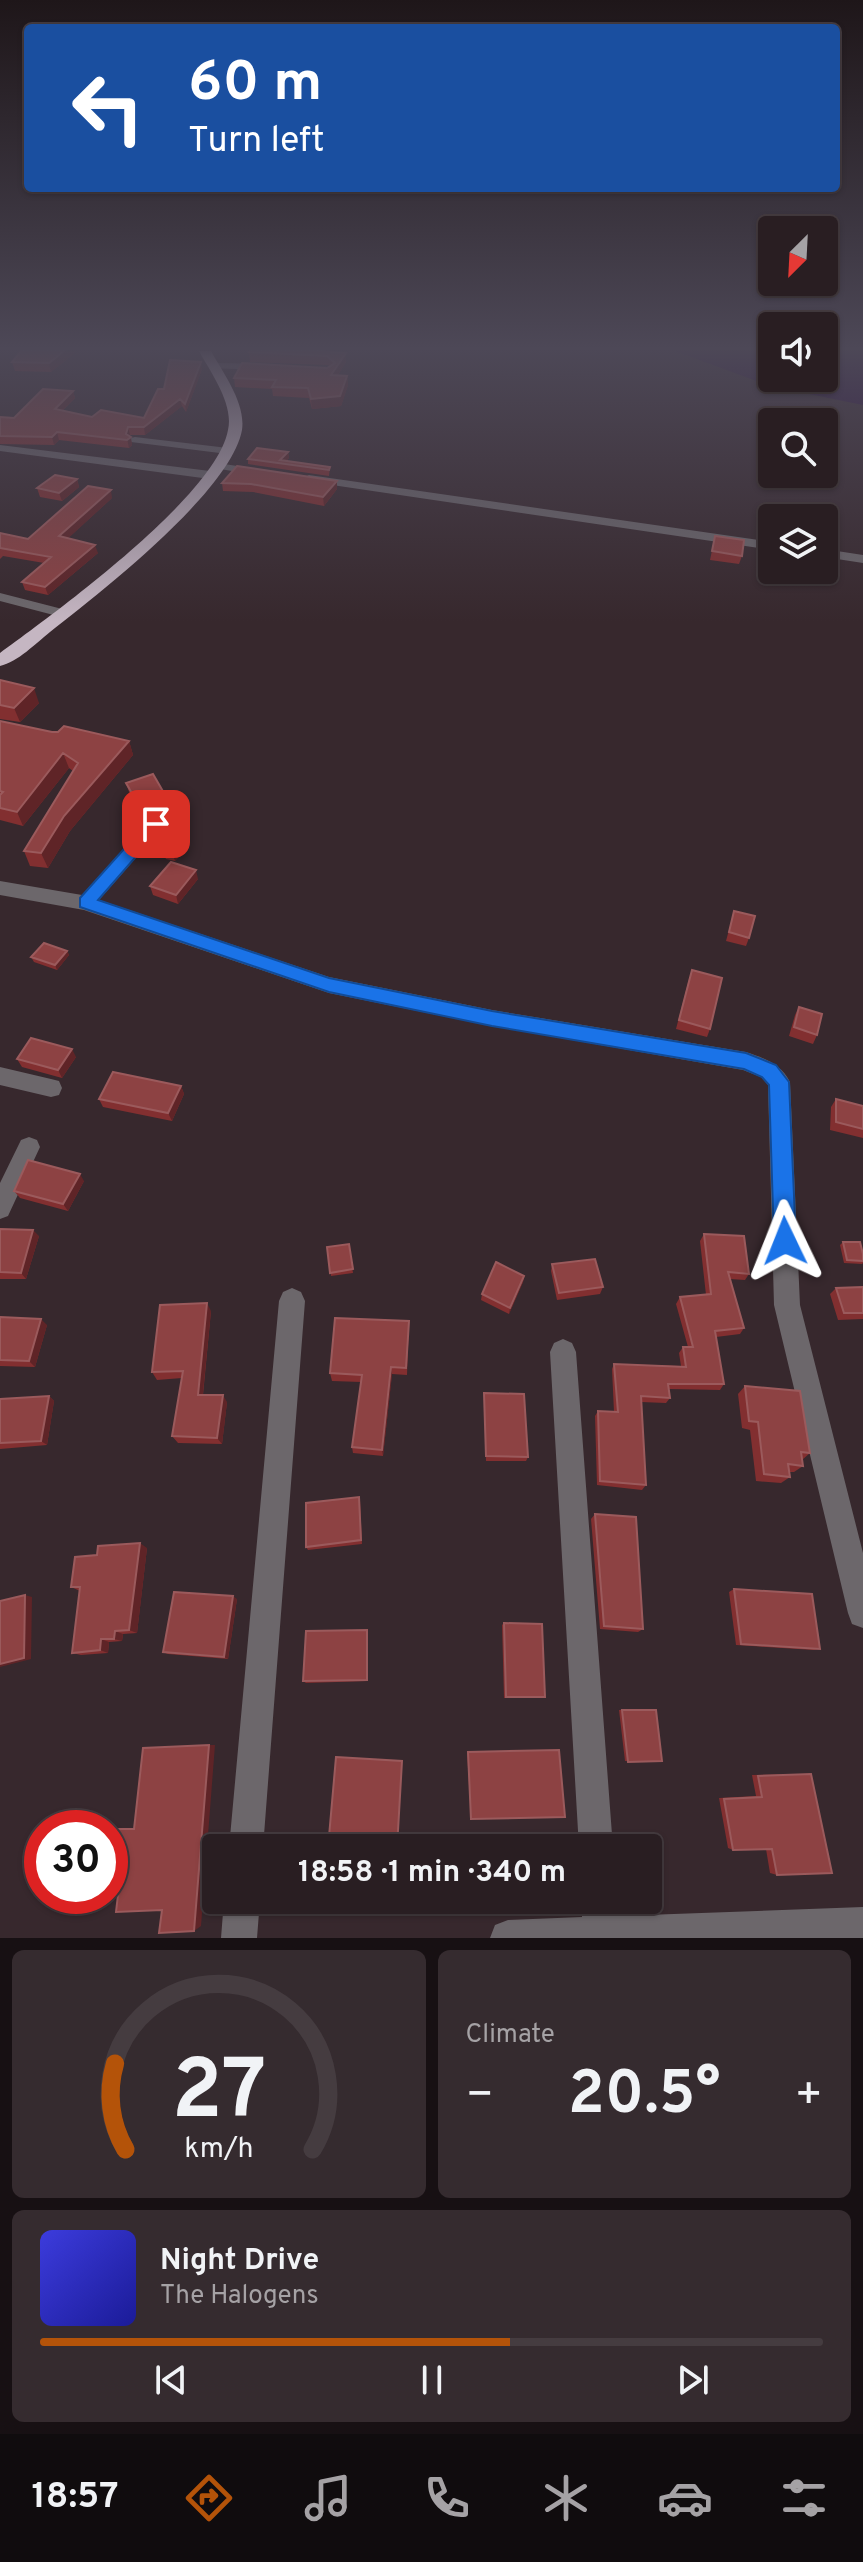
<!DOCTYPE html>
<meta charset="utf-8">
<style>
:root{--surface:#291e22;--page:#352b2f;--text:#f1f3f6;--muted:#a5a2a5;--line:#453c40;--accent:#b45309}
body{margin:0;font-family:Overpass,sans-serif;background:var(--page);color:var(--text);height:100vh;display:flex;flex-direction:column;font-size:30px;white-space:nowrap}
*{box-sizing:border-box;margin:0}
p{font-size:26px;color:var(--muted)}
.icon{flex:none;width:44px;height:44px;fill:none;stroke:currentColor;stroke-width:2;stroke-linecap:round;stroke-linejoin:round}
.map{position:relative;height:1938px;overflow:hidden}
.side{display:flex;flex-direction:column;gap:12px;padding:12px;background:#171013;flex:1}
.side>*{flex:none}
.guide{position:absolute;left:24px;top:24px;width:816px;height:168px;border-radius:8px;box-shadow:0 2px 6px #0004,0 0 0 2px var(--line);background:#1a4fa0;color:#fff;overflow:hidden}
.needle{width:52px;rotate:204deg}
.fabs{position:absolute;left:758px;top:216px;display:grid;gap:16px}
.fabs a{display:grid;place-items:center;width:80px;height:80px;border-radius:8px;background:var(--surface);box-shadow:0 2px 6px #0004,0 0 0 2px var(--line);font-size:40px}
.speed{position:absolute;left:24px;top:1810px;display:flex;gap:16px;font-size:40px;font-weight:700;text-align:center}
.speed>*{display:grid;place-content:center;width:104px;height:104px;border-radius:50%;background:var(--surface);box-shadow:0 2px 6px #0004,0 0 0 2px var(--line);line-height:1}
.speed .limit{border:12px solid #d22;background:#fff;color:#111}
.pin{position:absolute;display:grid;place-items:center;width:68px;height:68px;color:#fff;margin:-34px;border-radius:16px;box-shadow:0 4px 12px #0006}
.me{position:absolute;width:88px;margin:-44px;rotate:358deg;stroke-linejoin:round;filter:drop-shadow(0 0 6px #0008)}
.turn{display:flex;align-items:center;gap:28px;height:168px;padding:0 32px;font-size:36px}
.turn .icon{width:104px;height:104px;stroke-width:2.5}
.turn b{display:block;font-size:56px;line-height:68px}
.big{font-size:60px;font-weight:700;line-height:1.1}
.side .widget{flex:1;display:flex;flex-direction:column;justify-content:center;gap:12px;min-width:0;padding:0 28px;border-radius:12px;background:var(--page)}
.side .dial{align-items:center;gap:0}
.dial svg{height:208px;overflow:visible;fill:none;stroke:var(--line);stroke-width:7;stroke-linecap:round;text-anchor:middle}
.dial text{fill:var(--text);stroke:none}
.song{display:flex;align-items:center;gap:24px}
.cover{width:96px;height:96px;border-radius:12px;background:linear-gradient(135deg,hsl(240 70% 55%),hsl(240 70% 35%))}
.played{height:8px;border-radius:4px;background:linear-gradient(90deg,var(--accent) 60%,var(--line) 60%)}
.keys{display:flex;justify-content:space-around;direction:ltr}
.heat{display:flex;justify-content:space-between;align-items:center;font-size:44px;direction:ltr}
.side .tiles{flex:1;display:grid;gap:12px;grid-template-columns:1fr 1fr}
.widget:last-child{grid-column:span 2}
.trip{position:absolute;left:202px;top:1834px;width:460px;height:80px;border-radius:8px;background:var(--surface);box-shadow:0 2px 6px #0004,0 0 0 2px var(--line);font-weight:700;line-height:80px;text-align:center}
.dock{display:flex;height:128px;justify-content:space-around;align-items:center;background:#100c0e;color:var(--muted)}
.dock .icon{width:56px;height:56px}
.dock .current{color:var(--accent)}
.dock b{font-size:36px;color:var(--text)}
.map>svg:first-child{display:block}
.water{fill:#26063d}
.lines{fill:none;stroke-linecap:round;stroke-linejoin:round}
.minor{fill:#6c676b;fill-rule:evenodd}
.highway{fill:#c5b6c2;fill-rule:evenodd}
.wall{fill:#822f30}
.shaded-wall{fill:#5f2427}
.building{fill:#8d4243;stroke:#9b5a5c;stroke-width:2}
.route{fill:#1a73e8;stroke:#114b97;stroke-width:2}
</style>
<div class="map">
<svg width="863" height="1938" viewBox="0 0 863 1938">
<rect width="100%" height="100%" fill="#37282d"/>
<path class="water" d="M675 351H772V378H824V351H863V405L770 386Z"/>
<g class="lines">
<path class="minor" d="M213 363 265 364 270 367 265 370 210 368Z
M135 437 228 448 234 451 228 454 131 442V438Z
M0 445 210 471 216 475 210 479 0 451Z
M218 463 262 470 268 473 262 476 214 468V464Z
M309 475 772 542V550L305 481V477Z
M824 549 863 555V563L824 557Z
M0 593 70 611 72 614 65 618 0 601Z
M156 818 162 820 165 824 162 828 99 900 329 977 492 1010 746 1052C764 1058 781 1064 790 1082L800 1305 863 1553V1628L852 1624 848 1613 774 1305 768 1085 761 1077 743 1070 492 1026 329 993 84 910 0 895V881L82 895 150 820Z
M0 1067 51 1079 59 1081 62 1088 59 1095 51 1097 0 1085Z
M29 1137 37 1140 40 1147 8 1216 0 1219V1183L21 1140Z
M292 1288 301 1292 305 1301 263 1848H229L279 1301 283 1292Z
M563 1339 572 1343 576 1352 613 1848H579L550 1352 554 1343Z
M224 1900H260L257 1938H221Z
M581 1900H617L618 1916 863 1907V1938H490L495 1925 508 1920 582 1917Z"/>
<path class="highway" d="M199 351H211C223 373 246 403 242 430 231 491 100 593 50 632 36 643 18 662 0 666V653C56 612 216 496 228 430 234 404 211 373 199 351Z"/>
</g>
<path class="wall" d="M21 351H77L51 372 15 371 12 362Z
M321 351 346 362 338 375 347 376 348 385 341 406 312 409 309 398 273 396 272 389 235 387 234 378 327 368 329 366 328 365 250 362 249 352Z
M202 369 186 412 182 406 145 435H130L132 445 129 448 59 440 54 445 0 444V417L14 418 73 391 75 398 63 410 92 417 144 418 164 389Z
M288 452 289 458 286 461 330 467 329 476 248 464V459Z
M77 479 79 487 62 501 40 497 37 488Z
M222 483 337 489 324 506 253 492 223 491Z
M112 498 68 538 98 553 48 595 25 590 22 582 44 563 3 556 0 559V533L28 539Z
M715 536 742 556 739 564 710 560Z
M0 680 39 703 20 722 0 719Z
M0 721 52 732 129 741 133 755 70 831 48 868 30 866 24 851 73 771 69 768 23 826 0 820Z
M126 783 171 809 144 818 129 792Z
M153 831 184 838 187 847 175 861 166 859 156 840Z
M198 879 178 904 153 895 150 886Z
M734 911 749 938 746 946 726 941Z
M67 951 69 955 57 970 34 962 31 957Z
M689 979 710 1029 707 1037 676 1029Z
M799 1007 817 1035 813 1044 789 1036 795 1015Z
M76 1057 62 1078 22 1067 17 1059Z
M181 1086 184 1094 172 1121 103 1107 99 1099Z
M836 1099 863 1106V1138L830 1130 831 1107Z
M84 1181 68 1211 20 1198 14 1191Z
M0 1229 39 1236 26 1279H0Z
M704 1234 749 1274 745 1280 730 1279 744 1328 740 1334 716 1337 724 1384 720 1390 669 1389 670 1398 666 1403 641 1402 646 1485 642 1490 597 1485 595 1416 598 1411 614 1412 612 1369 614 1364 681 1366 679 1353 683 1347H688L676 1304 680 1297 706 1295 700 1241Z
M843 1242 863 1254V1263L862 1264 844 1263 840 1245Z
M349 1244 353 1273 331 1276 327 1247Z
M552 1264 603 1287 600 1294 557 1300 551 1271Z
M524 1276 523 1282 509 1314 481 1300 482 1294Z
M863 1287V1319L838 1320 830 1294 836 1288Z
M211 1311 203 1395 227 1402 222 1444 178 1443 172 1436 182 1378 157 1380 152 1372Z
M0 1317 47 1325 35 1367 0 1366Z
M409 1321 407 1375 392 1374 383 1456 353 1453 352 1447 361 1382 332 1381 330 1373Z
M745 1386 810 1453 802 1460 803 1466 794 1472H789L790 1477 781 1483 756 1481 750 1430 742 1428 738 1394Z
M484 1393 528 1457 526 1461H486Z
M49 1396 54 1401 47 1445 0 1449V1399Z
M360 1501 362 1544 308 1550 306 1547Z
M595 1514 643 1629 638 1632 600 1629 591 1519Z
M147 1548 137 1633 123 1634 122 1641 109 1642 108 1653 81 1655 72 1653 80 1591 71 1587 97 1555Z
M734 1589 820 1649 814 1650 736 1645 729 1592Z
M237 1599 228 1659 168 1654 163 1652Z
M504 1623 545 1697 504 1698 502 1625Z
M367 1630 368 1632V1681L306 1683 303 1681Z
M619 1710H622L662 1761H625Z
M559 1750 471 1819 467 1752Z
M804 1774H811L777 1875 770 1873 766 1849 733 1850 728 1848 719 1798 756 1796 752 1775Z"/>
<path class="shaded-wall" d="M64 351H77L51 372 49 363Z
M346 353V362L332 384 331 375Z
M201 362 202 369 186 412 185 404Z
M347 376 348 385 341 406 312 409 311 399Z
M73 391 75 398 57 416 55 409Z
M180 399 182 406 145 435 144 427Z
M128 427 130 435 129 439 131 437 132 445 129 448 126 434Z
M57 432 59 440 54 445 52 437Z
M288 452 289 458 283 464 280 460Z
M77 479 79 487 62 501 59 493Z
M337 481V489L324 506 323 497Z
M111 490 112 498 62 544 59 536Z
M95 545 98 553 48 595 45 587Z
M34 688 39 703 20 722 14 708Z
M129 741 133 755 70 831 48 868 41 853 64 816Z
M63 753 69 768 23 826 17 812Z
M168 800 171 809 144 818 141 809Z
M184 838 187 847 175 861 172 852Z
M196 870 198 879 178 904 176 895Z
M67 951 69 955 57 970 55 965Z
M72 1049 76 1057 62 1078 58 1070Z
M181 1086 184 1094 172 1121 168 1113Z
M80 1174 84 1181 68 1211 63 1204Z
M33 1230 39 1236 26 1279 21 1273Z
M524 1276 523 1282 509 1314 510 1308Z
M207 1303 211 1311 202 1402 198 1395Z
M41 1319 47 1325 35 1367 29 1361Z
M391 1367 392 1374 383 1456 382 1450Z
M223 1395 227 1402 222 1444 217 1438Z
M49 1396 54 1401 47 1445 41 1441Z
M140 1543 147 1548 137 1633 129 1630Z
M25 1595 32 1597 31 1659 0 1667V1664Z
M233 1596 237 1599 228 1659 224 1657Z
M367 1630 368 1632V1681L367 1680Z
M115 1631 123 1634 122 1641 114 1639Z
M101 1639 109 1642 108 1653 100 1650Z
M209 1745H215L201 1926 194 1931Z"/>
<path class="building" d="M21 351H64L49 363 12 362Z
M250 351H321L346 353 331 375 347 376 340 396 311 399 308 388 272 387 276 380 234 378 242 363 327 368 335 363 327 356 249 352Z
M170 360 201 362 185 404 180 399 144 427H128L126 434 131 437 127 440 57 432 52 437 0 436V417L14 418 43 389 73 391 55 409 92 417 101 410 144 418 158 389H164Z
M257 448 288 452 280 460 330 467 329 470 248 459Z
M237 466 337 481 323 497 251 484 222 483Z
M55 475 77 479 59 493 37 488Z
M88 486 111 490 59 536 95 545 45 587 22 582 51 557 0 548V533L28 539Z
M715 536 744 540 742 556 712 551Z
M0 680 34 688 14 708 0 705Z
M0 721 52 732H58L64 726 129 741 64 816 41 853 24 851 78 763 63 753 17 812 0 808V795L3 792 0 791Z
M153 774 168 800 141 809 126 783Z
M155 829 184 838 172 852 163 850 153 831Z
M171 862 196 870 176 895 150 886Z
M734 911 755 916 749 938 729 932Z
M44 943 67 951 55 965 31 957Z
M692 970 722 978 710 1029 679 1020Z
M799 1007 822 1014 817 1035 794 1027Z
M31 1038 72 1049 58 1070 17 1059Z
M113 1072 181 1086 168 1113 99 1099Z
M836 1099 863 1106V1129L836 1122Z
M28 1160 80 1174 63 1204 14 1191Z
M0 1229 33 1230 21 1273 0 1272Z
M704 1234 744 1236 749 1274 728 1272 744 1328 715 1331 724 1384H668L670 1398 641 1396 646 1485 600 1481 598 1411 618 1412 614 1364 686 1367 683 1347H693L680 1297 711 1294Z
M843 1242H860L863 1254V1261L847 1260Z
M349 1244 353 1269 330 1273 327 1247Z
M595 1259 603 1287 559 1293 552 1264Z
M496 1262 524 1276 510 1308 482 1294Z
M863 1287V1313H844L836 1288Z
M207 1303 198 1395H223L217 1438 172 1436 183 1371 152 1372 160 1305Z
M0 1317 41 1319 29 1361 0 1360Z
M335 1318 409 1321 406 1368 391 1367 382 1450 352 1447 362 1375 330 1373Z
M745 1386 800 1391 810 1453 801 1452 803 1466 788 1464 790 1477 764 1474 758 1422 749 1421Z
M484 1393 524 1394 528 1457 486 1456Z
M49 1396 41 1441 0 1443V1399Z
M359 1497 361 1540 306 1547V1503Z
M595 1514 636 1517 643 1629 604 1626Z
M140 1543 129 1630 115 1631 114 1639H101L100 1650 72 1653 80 1587H71L75 1557 97 1555 98 1546Z
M734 1589 812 1594 820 1649 741 1644Z
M174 1592 233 1596 224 1657 163 1652Z
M25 1595 24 1658 0 1664V1601Z
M504 1623 542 1624 545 1697H506Z
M367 1630V1680L303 1681 306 1631Z
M622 1710H656L662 1761 628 1762Z
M209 1745 194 1931 159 1933 162 1910 116 1912 120 1878 110 1879V1847L112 1829H134L143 1748Z
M559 1750 565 1817 471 1819 468 1752Z
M336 1757 402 1761 397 1848H328Z
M811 1774 832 1873 777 1875 772 1849 733 1850 724 1799 762 1797 758 1776Z
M364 1900H394V1904L364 1902Z"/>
<linearGradient id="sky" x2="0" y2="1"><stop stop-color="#1e1619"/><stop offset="0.56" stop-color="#4d4857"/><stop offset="1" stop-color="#4d4857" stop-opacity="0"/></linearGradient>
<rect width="863" height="622" fill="url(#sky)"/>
<path class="route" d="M156 818 164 824 161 828 98 900 329 978 492 1011 746 1053 776 1065 789 1082 796 1241 793 1249 785 1252 777 1249 774 1241 769 1085 762 1077 744 1069 492 1026 329 992 80 907V898L150 820Z"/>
</svg>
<div class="fabs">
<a><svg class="needle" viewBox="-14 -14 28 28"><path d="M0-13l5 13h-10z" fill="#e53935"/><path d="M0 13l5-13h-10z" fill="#a5a2a5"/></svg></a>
<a><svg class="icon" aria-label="sound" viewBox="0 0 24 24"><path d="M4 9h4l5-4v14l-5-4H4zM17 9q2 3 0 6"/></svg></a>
<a><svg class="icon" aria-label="search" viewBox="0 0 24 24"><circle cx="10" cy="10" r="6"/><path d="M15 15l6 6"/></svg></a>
<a><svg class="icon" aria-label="layers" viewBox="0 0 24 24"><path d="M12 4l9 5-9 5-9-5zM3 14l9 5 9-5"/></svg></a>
</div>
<div class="speed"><div class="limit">30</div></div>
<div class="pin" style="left:156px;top:824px;background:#d93025"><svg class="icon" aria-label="arrive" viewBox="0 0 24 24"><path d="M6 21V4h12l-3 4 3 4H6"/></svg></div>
<svg class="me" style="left:785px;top:1241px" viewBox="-20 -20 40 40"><path d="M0-17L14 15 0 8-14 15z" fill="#1a73e8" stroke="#fff" stroke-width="4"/></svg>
<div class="trip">18:58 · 1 min · 340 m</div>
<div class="guide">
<div class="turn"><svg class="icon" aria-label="left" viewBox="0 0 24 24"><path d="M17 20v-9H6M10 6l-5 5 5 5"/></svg><div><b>60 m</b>Turn left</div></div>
</div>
</div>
<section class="side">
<div class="tiles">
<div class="widget dial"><svg viewBox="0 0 100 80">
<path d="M14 69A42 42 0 1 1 86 69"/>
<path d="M14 69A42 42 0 0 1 10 36" stroke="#b45309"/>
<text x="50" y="56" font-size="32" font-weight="700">27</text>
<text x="50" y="72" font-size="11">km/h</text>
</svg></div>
<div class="widget"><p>Climate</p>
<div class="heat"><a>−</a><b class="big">20.5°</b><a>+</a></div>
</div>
<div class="widget">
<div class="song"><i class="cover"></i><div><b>Night Drive</b><p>The Halogens</p></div></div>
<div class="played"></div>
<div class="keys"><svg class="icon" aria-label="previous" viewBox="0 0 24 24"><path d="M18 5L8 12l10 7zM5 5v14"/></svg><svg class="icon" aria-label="pause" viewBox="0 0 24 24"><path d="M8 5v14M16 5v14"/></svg><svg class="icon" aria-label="next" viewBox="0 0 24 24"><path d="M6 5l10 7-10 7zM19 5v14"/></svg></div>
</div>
</div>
</section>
<nav class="dock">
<b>18:57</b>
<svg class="icon current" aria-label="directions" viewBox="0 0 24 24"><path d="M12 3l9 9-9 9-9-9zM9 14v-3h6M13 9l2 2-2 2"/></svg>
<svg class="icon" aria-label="music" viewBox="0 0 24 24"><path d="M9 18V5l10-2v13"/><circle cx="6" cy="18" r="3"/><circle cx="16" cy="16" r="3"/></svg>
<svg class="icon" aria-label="phone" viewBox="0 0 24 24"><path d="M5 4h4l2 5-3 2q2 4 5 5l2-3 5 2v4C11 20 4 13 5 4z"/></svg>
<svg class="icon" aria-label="climate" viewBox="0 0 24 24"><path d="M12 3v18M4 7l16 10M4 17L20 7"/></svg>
<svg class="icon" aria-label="car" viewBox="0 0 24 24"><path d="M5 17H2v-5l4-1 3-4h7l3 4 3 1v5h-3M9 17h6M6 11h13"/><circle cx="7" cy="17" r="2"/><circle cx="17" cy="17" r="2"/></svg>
<svg class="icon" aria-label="filters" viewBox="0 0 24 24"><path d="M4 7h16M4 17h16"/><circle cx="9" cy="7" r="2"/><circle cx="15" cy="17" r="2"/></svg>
</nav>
